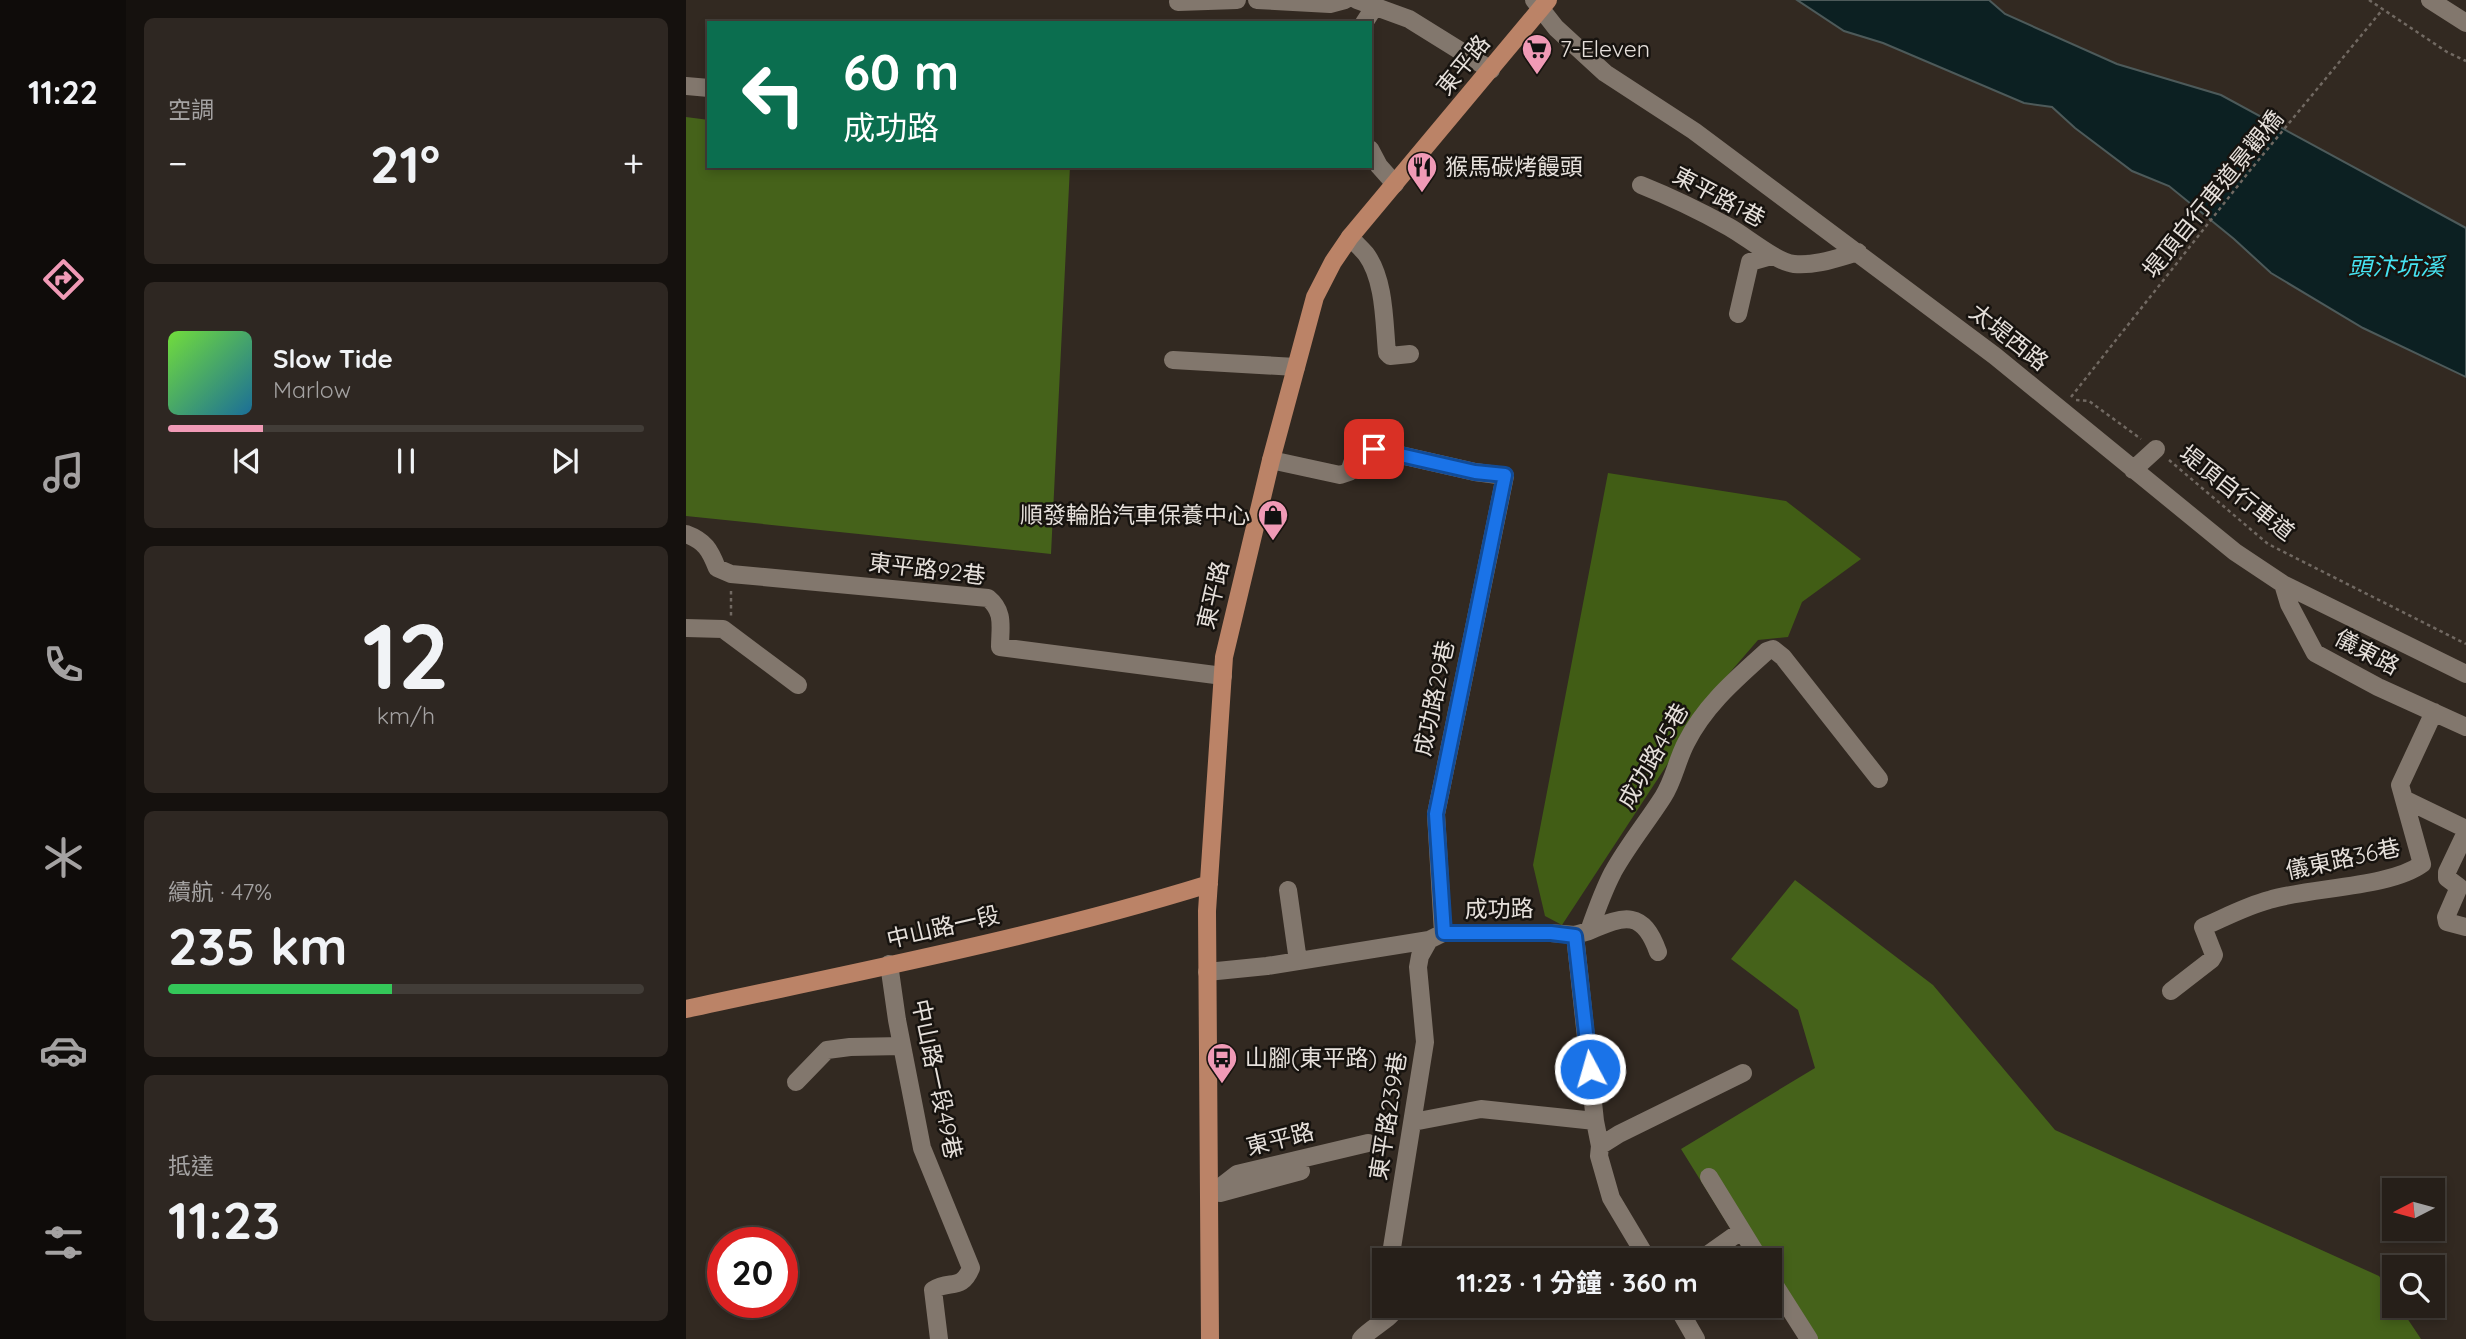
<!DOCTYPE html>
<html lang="zh-TW">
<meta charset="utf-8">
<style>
:root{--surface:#261f19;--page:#2e2722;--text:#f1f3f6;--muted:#a4a2a2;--line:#423d38;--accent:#f09ab6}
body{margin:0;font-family:Quicksand,"Noto Sans TC",sans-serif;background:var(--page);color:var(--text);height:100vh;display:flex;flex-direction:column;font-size:26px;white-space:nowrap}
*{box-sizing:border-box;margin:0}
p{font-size:23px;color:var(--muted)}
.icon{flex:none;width:38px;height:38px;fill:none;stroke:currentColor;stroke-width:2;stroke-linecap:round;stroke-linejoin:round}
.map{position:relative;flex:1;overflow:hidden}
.panel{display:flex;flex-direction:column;gap:18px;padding:18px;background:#15110e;width:560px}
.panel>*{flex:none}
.banner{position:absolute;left:21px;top:21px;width:665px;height:147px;border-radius:0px;box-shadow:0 4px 10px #0003,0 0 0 2px var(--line);background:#0b6e4f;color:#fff;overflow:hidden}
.needle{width:46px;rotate:264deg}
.tools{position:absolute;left:1696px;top:1178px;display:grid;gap:14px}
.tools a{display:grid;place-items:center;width:63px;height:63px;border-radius:0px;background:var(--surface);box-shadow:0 4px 10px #0003,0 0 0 2px var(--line);font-size:35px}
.speed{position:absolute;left:21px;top:1227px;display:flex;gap:14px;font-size:35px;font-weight:700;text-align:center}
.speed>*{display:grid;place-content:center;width:91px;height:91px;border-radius:50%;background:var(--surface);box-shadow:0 4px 10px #0003,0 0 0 2px var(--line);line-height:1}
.speed .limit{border:10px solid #d22;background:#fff;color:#111}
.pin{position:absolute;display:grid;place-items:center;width:60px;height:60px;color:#fff;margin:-30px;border-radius:14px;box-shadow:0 4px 10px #0006}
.me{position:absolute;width:77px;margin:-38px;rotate:354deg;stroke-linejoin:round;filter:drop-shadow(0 0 5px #0008)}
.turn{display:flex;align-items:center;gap:24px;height:147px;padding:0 21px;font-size:32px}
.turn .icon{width:91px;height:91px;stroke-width:2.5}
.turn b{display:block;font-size:49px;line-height:60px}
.big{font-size:52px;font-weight:700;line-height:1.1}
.panel .tile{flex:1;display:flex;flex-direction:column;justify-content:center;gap:10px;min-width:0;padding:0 24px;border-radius:10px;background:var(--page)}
.panel .dial{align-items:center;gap:0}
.dial b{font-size:91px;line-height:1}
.song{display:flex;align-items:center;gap:21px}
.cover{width:84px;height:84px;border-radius:10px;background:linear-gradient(135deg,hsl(100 70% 55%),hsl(200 70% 35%))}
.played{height:7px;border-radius:4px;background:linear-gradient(90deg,var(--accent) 20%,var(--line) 20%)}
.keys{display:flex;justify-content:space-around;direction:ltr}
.heat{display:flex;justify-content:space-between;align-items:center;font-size:38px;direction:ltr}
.charge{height:10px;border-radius:5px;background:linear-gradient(90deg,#34c759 47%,var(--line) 0)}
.trip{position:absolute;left:686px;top:1248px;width:410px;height:70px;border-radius:0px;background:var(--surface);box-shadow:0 4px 10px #0003,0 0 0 2px var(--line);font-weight:700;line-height:70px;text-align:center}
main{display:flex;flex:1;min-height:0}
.tab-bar{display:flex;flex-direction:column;width:126px;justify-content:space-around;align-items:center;background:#0f0c0a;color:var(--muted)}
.tab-bar .icon{width:49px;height:49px}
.tab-bar .on{color:var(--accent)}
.tab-bar b{font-size:32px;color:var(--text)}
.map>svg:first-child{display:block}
.green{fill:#415d15}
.forest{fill:#45621a}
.water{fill:#0c2022;stroke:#4d5a5a;stroke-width:2}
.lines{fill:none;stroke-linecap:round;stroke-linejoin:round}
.path{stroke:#716962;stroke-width:2.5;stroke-dasharray:3.5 3.5;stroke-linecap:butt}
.minor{stroke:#82776d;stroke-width:18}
.major{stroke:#bb8367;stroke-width:18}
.route-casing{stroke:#114b97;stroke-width:18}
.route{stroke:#1a73e8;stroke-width:12}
.labels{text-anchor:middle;stroke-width:5;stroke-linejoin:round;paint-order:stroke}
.poi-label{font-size:23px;fill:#e6e0db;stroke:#17130f;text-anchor:start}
.street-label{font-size:23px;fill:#e6e0db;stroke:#17130f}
.water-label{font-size:24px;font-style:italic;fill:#46e3f1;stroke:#17130f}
</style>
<main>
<nav class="tab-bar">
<b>11:22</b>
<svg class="icon on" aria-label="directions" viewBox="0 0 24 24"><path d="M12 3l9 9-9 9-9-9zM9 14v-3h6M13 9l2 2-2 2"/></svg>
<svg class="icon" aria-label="music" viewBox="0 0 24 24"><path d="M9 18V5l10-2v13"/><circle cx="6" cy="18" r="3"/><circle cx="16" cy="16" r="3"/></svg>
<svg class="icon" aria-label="phone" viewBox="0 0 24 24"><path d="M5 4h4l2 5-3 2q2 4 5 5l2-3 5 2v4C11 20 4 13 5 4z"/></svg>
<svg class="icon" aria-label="climate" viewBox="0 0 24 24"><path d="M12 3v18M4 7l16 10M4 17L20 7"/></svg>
<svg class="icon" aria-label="car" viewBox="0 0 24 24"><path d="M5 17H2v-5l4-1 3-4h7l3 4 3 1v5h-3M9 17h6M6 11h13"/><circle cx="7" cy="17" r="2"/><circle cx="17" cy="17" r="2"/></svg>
<svg class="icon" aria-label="filters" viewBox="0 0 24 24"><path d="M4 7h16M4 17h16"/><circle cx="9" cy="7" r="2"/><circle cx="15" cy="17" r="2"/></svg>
</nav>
<section class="panel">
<div class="tile"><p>空調</p>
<div class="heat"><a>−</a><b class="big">21°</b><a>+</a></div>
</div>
<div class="tile">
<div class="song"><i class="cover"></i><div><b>Slow Tide</b><p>Marlow</p></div></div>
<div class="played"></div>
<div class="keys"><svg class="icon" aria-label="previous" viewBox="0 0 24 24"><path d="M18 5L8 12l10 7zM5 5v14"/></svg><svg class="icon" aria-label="pause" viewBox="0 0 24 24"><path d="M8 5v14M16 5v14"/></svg><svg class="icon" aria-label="next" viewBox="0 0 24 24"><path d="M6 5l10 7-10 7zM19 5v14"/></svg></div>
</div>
<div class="tile dial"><b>12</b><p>km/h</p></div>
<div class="tile"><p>續航 · 47%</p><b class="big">235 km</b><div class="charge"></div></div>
<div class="tile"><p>抵達</p><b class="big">11:23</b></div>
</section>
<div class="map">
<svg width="1780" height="1339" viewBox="0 0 1780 1339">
<rect width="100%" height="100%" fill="#322921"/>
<path class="green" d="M922 473 1100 501 1175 559 1116 602 1102 637 1072 640 1034 684 876 925 859 916 847 865Z"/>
<path class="forest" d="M0 117 23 120V166H384L365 554 0 516Z
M1109 880 1247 985 1369 1130 1693 1276 1708 1298V1306H1713L1735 1339H1114L1083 1290V1260H1064L995 1149 1129 1068 1112 1010 1045 959Z"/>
<path class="water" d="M1111 0H1303L1319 14 1431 64 1535 95 1780 228V377L1677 328 1585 273 1548 239 1483 186 1446 171 1389 128 1366 107 1338 103 1197 43 1158 31Z"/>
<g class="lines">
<path class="path" d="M1683 0 1761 52 1780 61
M1385 397 1566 168 1697 9
M1390 400 1403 401 1455 439
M1483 460 1582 544 1780 644
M45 591V616"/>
<path class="minor" d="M571 0 644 4 659 0
M671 0 723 19 805 70
M848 0 870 28 919 73 1008 131 1309 356 1549 552 1597 584 1780 674
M1744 0 1780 23
M492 2 551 0
M678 23 689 6
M0 86 23 88
M684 149 693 166 709 184
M955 185C985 197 1014 211 1043 227 1061 237 1090 262 1108 264 1130 266 1151 258 1172 252
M664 237C669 243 675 248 680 254 699 280 698 322 701 353L704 356 724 354
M1052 314 1064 262 1085 256
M487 360 610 367
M585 460 654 475 663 472 670 452 688 449 789 472 819 476 750 814 757 933
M1447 470 1470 449
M0 534C19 541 24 550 31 568L45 574 302 598C319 612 314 627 314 647L537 676
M1597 584 1603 604 1629 653 1692 687 1780 727
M0 628 37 629 112 685
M1718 799 1780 829
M1780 832 1761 872V878L1773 887 1760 917 1761 922 1780 927
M602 890 612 961
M903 931C939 915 957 910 972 952
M889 935 903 931C910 911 917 891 927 872 942 845 961 822 977 797 988 780 991 760 1000 743 1019 705 1050 679 1081 651L1087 649 1097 657 1193 779
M203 964 211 1020 236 1148 285 1268C275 1292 264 1279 247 1290L253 1339
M521 972 581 966 743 940 757 933H865L889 935 909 1121 914 1146 913 1156 925 1198 962 1260
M1485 991 1525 960 1528 955 1517 927C1538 918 1560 906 1583 900 1625 887 1703 888 1736 864L1714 785 1748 712
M110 1082 141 1050 164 1047 216 1046
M727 1122 795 1109 909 1121
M914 1146 933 1134 1057 1073
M1023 1177 1074 1260
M534 1193 615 1171
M524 1195 551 1174 682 1143
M704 1260 739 1042 732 967 734 956 743 940
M1014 1260 1055 1231
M1083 1276 1123 1339
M991 1306 1010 1339
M675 1339C686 1327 705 1319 712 1306"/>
<path class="major" d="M0 1009C175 971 352 937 523 884
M524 1339 521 911 538 657 585 460 629 297 647 262 664 237 862 0"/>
</g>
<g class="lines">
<g class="route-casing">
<path id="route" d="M688 449 789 472 819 475 750 814 758 933H865L889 936 904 1069"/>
</g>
<use href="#route" class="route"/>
</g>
<defs>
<g id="supermarket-pin" transform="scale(1.575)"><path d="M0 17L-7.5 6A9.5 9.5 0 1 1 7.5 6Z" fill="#f09ab6" stroke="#17130f"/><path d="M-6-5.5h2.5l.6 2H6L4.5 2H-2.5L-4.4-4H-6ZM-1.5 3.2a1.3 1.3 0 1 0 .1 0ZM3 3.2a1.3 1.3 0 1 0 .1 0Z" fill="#111"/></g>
<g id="restaurant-pin" transform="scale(1.575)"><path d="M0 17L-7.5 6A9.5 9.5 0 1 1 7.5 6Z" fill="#f09ab6" stroke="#17130f"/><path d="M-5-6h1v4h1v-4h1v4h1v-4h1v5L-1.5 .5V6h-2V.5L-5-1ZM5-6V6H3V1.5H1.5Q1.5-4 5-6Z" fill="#111"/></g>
<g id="shop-pin" transform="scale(1.575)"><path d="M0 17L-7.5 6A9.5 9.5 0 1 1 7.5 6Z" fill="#f09ab6" stroke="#17130f"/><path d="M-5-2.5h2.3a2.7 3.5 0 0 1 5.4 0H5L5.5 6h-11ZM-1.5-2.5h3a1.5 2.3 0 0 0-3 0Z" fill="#111"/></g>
<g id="bus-pin" transform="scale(1.575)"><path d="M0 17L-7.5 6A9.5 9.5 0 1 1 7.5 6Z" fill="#f09ab6" stroke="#17130f"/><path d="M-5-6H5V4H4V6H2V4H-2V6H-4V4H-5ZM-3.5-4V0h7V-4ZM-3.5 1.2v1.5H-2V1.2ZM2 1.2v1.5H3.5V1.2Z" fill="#111"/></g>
</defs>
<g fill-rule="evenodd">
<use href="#supermarket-pin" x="851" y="49"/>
<use href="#restaurant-pin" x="736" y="167"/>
<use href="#shop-pin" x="587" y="515"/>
<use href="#bus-pin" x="536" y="1058"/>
</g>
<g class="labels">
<g class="poi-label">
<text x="874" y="57">7-Eleven</text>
<text x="759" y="175">猴馬碳烤饅頭</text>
<text x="564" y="523" text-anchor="end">順發輪胎汽車保養中心</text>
<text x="559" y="1066">山腳(東平路)</text>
</g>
<g class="street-label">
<text transform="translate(777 65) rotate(-51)" y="8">東平路</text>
<text transform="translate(1527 194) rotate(-51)" y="8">堤頂自行車道景觀橋</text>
<text transform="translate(1033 197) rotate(28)" y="8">東平路1巷</text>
<text transform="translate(1323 337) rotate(38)" y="8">太堤西路</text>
<text transform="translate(1551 493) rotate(38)" y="8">堤頂自行車道</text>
<text transform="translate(241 569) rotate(7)" y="8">東平路92巷</text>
<text transform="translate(527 595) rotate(-77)" y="8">東平路</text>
<text transform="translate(1681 652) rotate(28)" y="8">儀東路</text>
<text transform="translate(748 698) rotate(-78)" y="8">成功路29巷</text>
<text transform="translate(967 756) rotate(-60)" y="8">成功路45巷</text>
<text transform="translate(1657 859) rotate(-12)" y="8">儀東路36巷</text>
<text transform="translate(813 909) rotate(-1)" y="8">成功路</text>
<text transform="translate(257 927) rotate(-13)" y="8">中山路一段</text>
<text transform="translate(251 1079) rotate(78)" y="8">中山路一段49巷</text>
<text transform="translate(702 1116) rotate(-81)" y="8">東平路239巷</text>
<text transform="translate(594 1139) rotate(-14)" y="8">東平路</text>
</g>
<g class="water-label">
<text x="1710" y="275">頭汴坑溪</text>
</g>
</g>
</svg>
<div class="tools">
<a><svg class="needle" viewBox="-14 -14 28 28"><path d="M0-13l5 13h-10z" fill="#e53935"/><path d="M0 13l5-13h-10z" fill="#a4a2a2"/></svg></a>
<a><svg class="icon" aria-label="search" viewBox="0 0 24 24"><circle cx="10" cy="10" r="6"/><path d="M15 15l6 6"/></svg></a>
</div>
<div class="speed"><div class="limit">20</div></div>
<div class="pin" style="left:688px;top:449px;background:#d93025"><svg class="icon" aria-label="arrive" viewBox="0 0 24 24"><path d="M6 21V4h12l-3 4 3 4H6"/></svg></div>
<svg class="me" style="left:904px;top:1069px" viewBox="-20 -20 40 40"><circle r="17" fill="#1a73e8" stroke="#fff" stroke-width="3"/><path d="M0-11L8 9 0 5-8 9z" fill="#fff"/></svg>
<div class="trip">11:23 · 1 分鐘 · 360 m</div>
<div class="banner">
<div class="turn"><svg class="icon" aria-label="left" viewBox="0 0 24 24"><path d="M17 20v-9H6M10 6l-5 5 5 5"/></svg><div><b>60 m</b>成功路</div></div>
</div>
</div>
</main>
